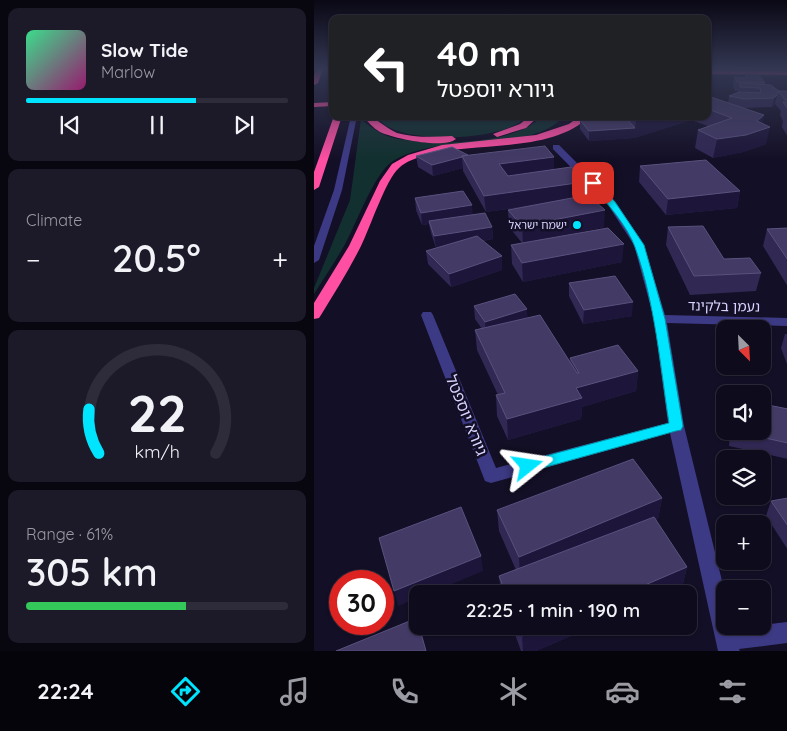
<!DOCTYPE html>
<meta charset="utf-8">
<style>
:root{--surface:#0e0b1c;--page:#1c1929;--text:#f1f3f6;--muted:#9b9ba3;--line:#2e2b3b;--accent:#00e5ff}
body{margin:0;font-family:Quicksand,"Noto Sans Hebrew",sans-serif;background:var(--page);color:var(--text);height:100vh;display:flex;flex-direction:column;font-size:19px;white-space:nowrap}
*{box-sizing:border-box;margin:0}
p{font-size:16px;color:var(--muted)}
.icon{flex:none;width:28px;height:28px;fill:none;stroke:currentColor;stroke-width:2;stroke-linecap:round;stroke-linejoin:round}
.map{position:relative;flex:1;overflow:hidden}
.details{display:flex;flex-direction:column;gap:8px;padding:8px;background:#08060f;width:314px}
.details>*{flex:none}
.banner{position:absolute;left:15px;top:15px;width:382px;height:105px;border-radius:10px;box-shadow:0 1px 4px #0004,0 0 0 1px var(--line);background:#202124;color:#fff;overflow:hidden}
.needle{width:32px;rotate:156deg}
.tools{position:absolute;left:402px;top:320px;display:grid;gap:10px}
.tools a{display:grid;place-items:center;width:55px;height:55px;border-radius:10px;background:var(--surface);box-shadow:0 1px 4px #0004,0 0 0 1px var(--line);font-size:25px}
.speed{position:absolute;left:15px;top:570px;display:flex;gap:10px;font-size:25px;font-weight:700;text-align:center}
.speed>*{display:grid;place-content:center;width:65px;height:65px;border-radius:50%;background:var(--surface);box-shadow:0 1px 4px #0004,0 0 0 1px var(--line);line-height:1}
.speed .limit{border:8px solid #d22;background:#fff;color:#111}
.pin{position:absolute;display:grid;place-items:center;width:42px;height:42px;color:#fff;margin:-21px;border-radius:10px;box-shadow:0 2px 8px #0006}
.me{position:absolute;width:55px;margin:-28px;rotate:75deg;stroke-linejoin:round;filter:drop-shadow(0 0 4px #0008)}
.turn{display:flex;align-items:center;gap:18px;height:105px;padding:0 25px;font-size:22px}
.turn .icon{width:65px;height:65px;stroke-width:2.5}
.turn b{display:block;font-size:35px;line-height:42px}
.big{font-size:38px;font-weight:600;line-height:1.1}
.details .card{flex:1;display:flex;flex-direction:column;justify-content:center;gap:8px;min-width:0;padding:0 18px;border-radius:10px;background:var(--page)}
.details .dial{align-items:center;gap:0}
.dial svg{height:130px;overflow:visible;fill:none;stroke:var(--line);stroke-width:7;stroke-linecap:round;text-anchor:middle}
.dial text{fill:var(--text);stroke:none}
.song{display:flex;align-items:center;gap:15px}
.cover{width:60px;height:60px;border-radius:8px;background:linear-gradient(135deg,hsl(150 70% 55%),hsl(320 70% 35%))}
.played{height:5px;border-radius:2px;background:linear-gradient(90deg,var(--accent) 65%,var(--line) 65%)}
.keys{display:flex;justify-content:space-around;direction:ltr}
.heat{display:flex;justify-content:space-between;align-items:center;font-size:28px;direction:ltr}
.charge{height:8px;border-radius:4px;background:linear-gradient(90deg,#34c759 61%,var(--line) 0)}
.trip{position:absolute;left:95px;top:585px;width:288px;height:50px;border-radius:10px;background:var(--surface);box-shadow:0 1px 4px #0004,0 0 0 1px var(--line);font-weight:600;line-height:50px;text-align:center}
.tabs{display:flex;height:80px;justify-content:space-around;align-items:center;background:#06040b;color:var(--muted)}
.tabs .icon{width:35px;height:35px}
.tabs .selected{color:var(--accent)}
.tabs b{font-size:22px;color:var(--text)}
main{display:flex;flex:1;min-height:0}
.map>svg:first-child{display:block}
.green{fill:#12302f}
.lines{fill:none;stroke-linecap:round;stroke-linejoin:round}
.lane{fill:#3d3a85;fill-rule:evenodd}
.street{fill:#3d3a85;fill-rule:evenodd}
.highway{fill:#ff4fa3;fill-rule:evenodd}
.wall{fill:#312854}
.shaded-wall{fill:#1d163a}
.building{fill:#433a66;stroke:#5a527e}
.route{fill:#00e5ff;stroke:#0095a6}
.poi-dot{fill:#00e5ff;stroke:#130f26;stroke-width:2}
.labels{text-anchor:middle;stroke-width:5;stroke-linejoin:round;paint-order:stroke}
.far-poi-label{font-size:11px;fill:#d9d4ff;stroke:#130f26;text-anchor:end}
.street-label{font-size:14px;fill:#d9d4ff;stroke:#130f26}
.near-street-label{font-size:16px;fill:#d9d4ff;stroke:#130f26}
</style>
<main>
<section class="details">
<div class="card">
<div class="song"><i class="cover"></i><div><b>Slow Tide</b><p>Marlow</p></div></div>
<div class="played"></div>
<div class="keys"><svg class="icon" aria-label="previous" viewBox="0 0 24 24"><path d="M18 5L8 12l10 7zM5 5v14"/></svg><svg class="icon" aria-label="pause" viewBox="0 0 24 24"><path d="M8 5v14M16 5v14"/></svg><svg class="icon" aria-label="next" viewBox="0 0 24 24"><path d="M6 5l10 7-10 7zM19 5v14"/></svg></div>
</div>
<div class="card"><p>Climate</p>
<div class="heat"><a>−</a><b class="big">20.5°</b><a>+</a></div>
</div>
<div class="card dial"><svg viewBox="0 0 100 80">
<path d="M14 69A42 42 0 1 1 86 69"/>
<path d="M14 69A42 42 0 0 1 8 42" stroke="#00e5ff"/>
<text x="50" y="56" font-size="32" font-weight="700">22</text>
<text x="50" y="72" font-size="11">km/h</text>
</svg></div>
<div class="card"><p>Range · 61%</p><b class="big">305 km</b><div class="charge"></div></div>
</section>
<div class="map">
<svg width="474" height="651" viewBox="0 0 474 651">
<rect width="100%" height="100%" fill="#130f26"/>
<path class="green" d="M61 116H213C192 140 116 141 87 132 76 129 69 124 61 116Z
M227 116H250C217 155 125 131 79 161 60 173 42 225 30 246 21 262 10 278 0 294V288L36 200 47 119C56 127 65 133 76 137 108 146 206 146 227 116Z"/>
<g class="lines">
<path class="lane" d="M37 116H43L28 190 5 260 0 263V246L20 190Z"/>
<path class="street" d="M239 145H245L301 201 330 245 351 315 474 318V326L353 323 370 426 411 593V626H420V628L474 622V643L425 649 426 651H404L356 433 177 483 171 481 169 476 107 315 109 312H117L119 315 182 468 354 423 340 319 320 245 294 205 239 149Z"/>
<path class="highway" d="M3 69H9L4 83 0 85V75Z
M394 70 474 71V75L394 74Z
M19 102V106L0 107V103Z
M20 116H28L5 187 0 190V172Z
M49 116C62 116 71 128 83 133 101 138 120 137 138 136L142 139C130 149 81 139 66 132 59 128 54 122 49 116Z
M216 116H225L212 128 183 137 179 134 206 124Z
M266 116H276C237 154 162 141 113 155 103 158 92 161 85 168 72 179 56 228 47 246 35 270 21 292 7 315L5 318 0 319V303L35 246 66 181 78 164 94 155 128 145 222 135 255 124Z"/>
</g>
<path class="wall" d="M431 74 451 83 450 84 464 91H474V137L468 127 469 121 466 115 467 111 461 104 458 107 430 108 448 123 452 144 429 152 399 158 381 148 384 130 394 126 377 120 320 138 275 141 266 129V120L309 116H394V96L414 103 415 96 424 92V91H421L419 86 420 77 431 78Z
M154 155 240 157V170L270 182 269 196 290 227 231 239 308 262 209 282 198 264 197 245 208 243 195 227 194 210 215 206 172 212 149 171V168L119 176 104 167 102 156Z
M326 166 426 191 423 208 352 215 325 182Z
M101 198 158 205V214L178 227 179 239 169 241 188 270 137 287 114 264 112 251 122 248 117 233 115 224 108 225 102 210Z
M354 227 410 259 447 273 442 291 376 295 352 245Z
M474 228V287L449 246 453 229Z
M255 283 318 316 269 324 255 296Z
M160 306 214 318 256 361V358L324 371 322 391 268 407 267 419 194 440 183 416 182 395H184L163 350 161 330 168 329 161 319Z
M471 334H474V367L467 348Z
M474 409V459L415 446 416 431H449Z
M348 498 344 519 341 520 373 567 368 588 355 594H187L185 576 202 570 185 531 183 510Z
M474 498V550L452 516 457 501Z
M198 626H280L222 651H207Z"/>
<path class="shaded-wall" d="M463 95 461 104 458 107 460 98Z
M450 115 447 130 456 127 452 144 429 152 399 158 403 139 443 121Z
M336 116H378L377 120 320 138 275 141V131L321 128 322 120Z
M148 157 149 168 119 176 118 165Z
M240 157V172L186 179 185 164Z
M270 182 269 198 172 212 170 196Z
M426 191 423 208 352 215 354 199Z
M158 205 159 217 115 221V224L108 225 107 213Z
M291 210 290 227 209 244 208 226Z
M178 227 179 239 122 248 120 236Z
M310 244 308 262 209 282 208 263Z
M188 256V270L137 287 135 274Z
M319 302 318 316 269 324 270 310Z
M213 309 214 323 172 336 171 322Z
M324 371 322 391 268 407 267 419 194 440 193 419 262 388Z
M348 498 344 519 206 578 205 557Z
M167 556 169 571 114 594H104V598L84 606 80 591Z
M373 567 368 588 355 594H310Z
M232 626H280L222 651H209L208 636Z"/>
<path class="building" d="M431 74 445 75 451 83 423 82 420 77 433 78Z
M426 83 457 85 466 92 464 91 463 95 460 98 430 99 415 96 425 92 447 93 446 88 426 87Z
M464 91H474V100H471Z
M394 96 450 115 443 121 456 127 432 135 403 139 384 130 418 118 394 109Z
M469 102H474V109Z
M310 116 321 128 275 131 266 120Z
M318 116H336L322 120Z
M231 146 240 157 185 164 194 176 257 167 270 182 170 196 148 156Z
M138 147 154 155 148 156V157L118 165 102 156Z
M392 160 426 191 354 199 326 166Z
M149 191 158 205 107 213 101 198Z
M274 195 291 210 208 226 194 210Z
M171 213 178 227 120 236 115 221Z
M389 226 410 259 436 258 447 273 380 276 354 227Z
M294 228 310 244 208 263 197 245Z
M474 228V260L453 229Z
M163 236 188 256 135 274 112 251Z
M301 276 319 302 270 310 255 283Z
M201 294 213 309 171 322 160 306Z
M226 315 263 373H265L256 358 304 345 324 371 262 388 268 398 193 419 182 395 191 393 161 330Z
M449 404 474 409V443L419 431H449Z
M319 459 348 498 205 557 183 510Z
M474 498V526L457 501Z
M147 507 167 556 80 591 65 538Z
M340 517 373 567 310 594H192L185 576Z
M103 618 104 626H105L112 651H22Z
M204 626H232L208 636Z"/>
<linearGradient id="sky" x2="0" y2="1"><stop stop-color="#0a0815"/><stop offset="0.43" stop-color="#333752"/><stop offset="1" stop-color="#333752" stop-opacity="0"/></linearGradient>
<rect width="474" height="160" fill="url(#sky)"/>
<path class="route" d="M277 181H282L301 202 330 245 351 319 369 426 367 430 362 431 214 472 209 470 207 466 209 462 355 423C346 364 341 303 321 247 314 227 291 200 277 185Z"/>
<circle class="poi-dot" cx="263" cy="225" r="5"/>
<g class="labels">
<g class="far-poi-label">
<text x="253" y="229">ישמח ישראל</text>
</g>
<g class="street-label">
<text transform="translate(410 306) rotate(1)" y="5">נעמן בלקינד</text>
</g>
<g class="near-street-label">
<text transform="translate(153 415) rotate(68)" y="6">גיורא יוספטל</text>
</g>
</g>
</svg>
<div class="tools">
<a><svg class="needle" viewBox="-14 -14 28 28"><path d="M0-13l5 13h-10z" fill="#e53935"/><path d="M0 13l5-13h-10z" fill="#9b9ba3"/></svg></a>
<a><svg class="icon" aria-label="sound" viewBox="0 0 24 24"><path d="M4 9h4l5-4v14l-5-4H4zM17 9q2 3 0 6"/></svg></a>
<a><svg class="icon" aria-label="layers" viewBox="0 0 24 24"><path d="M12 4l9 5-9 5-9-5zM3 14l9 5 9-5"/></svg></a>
<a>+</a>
<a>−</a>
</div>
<div class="speed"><div class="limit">30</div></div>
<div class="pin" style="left:279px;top:183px;background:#d93025"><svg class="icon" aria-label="arrive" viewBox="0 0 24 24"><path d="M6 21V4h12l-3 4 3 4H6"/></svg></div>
<svg class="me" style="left:214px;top:466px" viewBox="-20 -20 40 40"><path d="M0-17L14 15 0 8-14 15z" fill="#00e5ff" stroke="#fff" stroke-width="4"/></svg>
<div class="trip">22:25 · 1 min · 190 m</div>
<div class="banner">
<div class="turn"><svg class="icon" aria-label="left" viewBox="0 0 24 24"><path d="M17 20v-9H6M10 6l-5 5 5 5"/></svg><div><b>40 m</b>גיורא יוספטל</div></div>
</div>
</div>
</main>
<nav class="tabs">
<b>22:24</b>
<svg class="icon selected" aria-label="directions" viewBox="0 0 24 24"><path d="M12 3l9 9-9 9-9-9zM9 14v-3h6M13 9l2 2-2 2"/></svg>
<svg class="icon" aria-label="music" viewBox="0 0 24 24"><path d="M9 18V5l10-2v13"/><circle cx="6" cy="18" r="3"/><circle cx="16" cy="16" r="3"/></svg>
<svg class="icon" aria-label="phone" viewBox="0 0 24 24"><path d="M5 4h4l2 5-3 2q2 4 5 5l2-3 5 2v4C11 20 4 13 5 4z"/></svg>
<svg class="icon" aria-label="climate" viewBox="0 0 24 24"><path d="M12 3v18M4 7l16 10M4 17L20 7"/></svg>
<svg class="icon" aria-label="car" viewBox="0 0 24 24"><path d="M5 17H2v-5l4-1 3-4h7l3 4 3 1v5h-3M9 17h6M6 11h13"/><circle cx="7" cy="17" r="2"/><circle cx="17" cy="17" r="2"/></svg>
<svg class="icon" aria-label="filters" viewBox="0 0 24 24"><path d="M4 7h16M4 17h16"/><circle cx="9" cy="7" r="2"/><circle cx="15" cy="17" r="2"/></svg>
</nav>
